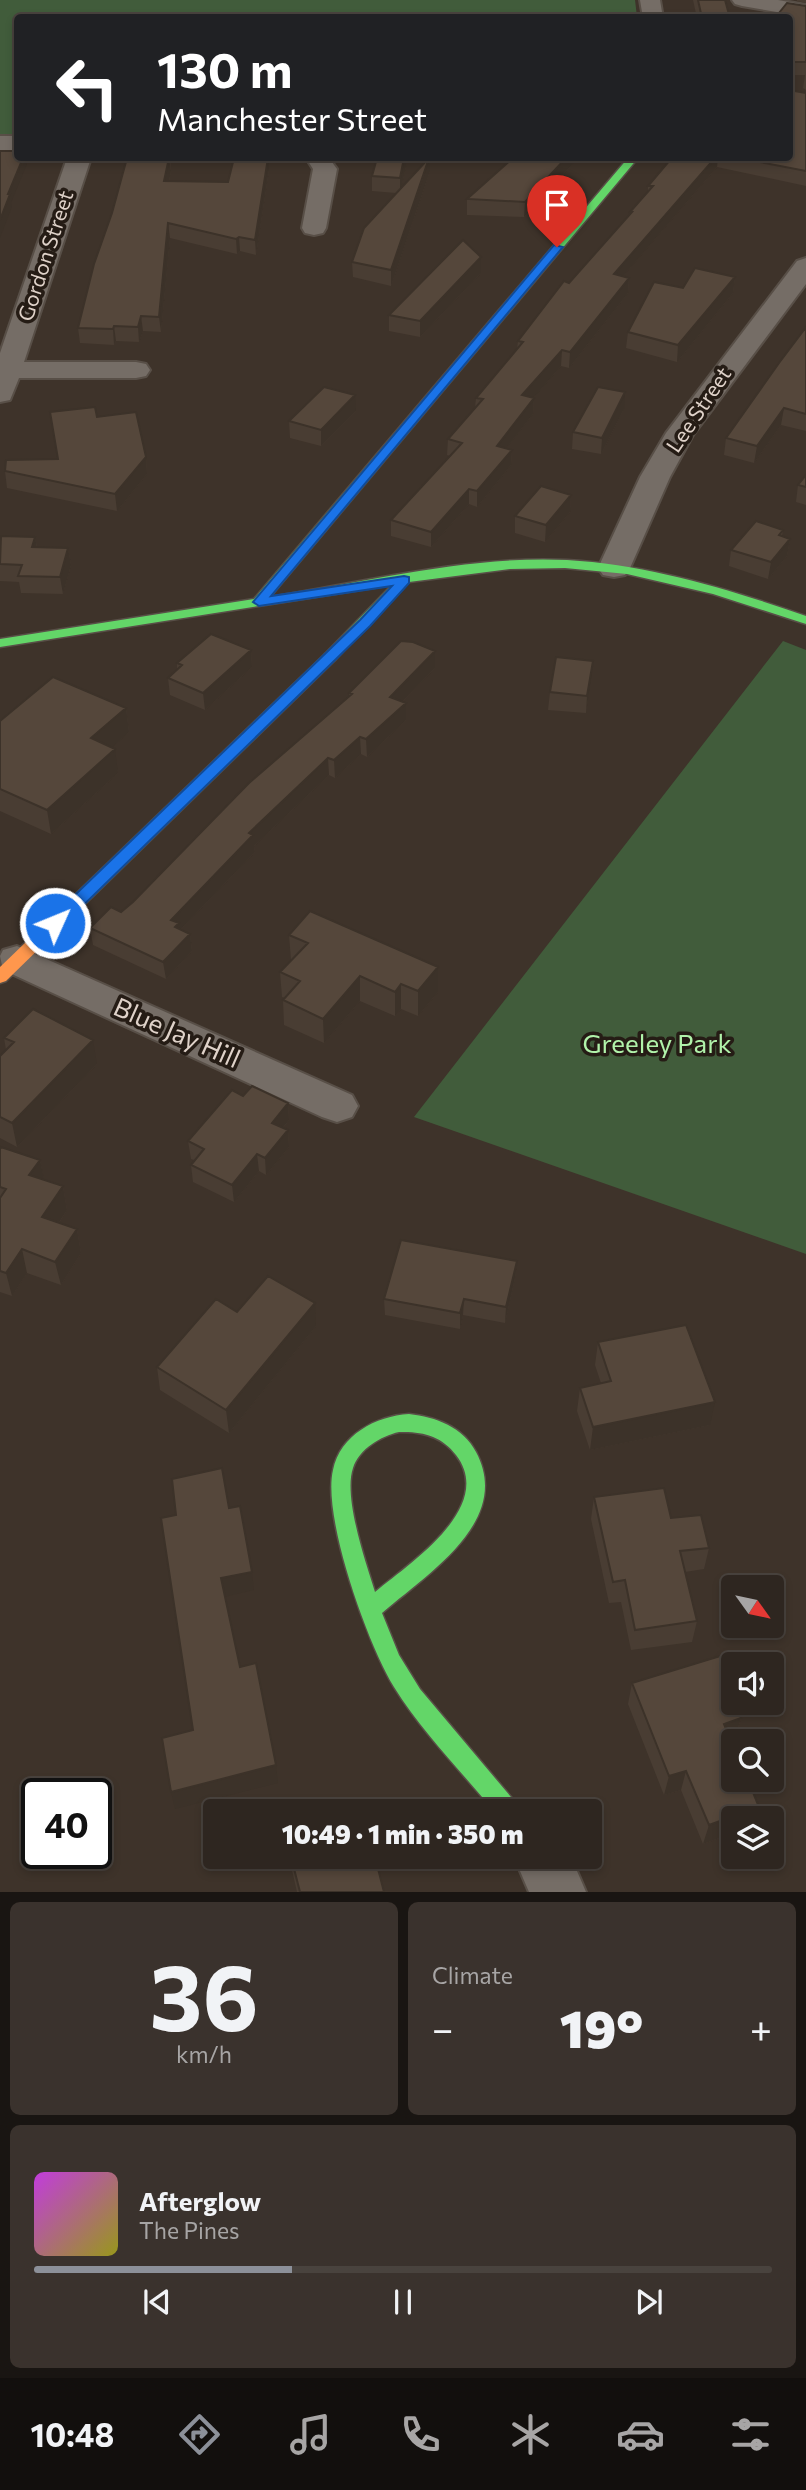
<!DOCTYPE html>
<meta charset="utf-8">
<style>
:root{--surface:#2e2620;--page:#3a322d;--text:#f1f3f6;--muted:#a7a5a5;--line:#49433e;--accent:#8c9099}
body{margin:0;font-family:Commissioner,sans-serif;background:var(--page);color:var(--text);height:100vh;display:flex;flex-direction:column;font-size:26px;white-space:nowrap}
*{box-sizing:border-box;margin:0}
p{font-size:23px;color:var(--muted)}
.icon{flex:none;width:38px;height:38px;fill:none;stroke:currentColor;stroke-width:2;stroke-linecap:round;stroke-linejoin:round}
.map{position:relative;height:1892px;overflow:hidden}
.drawer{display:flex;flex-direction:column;gap:10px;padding:10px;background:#191512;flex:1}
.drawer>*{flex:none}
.top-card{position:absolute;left:14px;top:14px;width:779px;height:147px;border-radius:7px;box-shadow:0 4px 10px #0003,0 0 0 2px var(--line);background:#202124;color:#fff;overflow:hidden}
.needle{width:46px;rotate:123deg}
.tools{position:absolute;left:721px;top:1575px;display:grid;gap:14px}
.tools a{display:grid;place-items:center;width:63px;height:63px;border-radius:7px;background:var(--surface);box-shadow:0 4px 10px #0003,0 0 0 2px var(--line);font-size:35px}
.speed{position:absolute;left:21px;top:1778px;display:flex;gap:14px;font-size:35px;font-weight:700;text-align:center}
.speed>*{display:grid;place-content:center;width:91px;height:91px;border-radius:50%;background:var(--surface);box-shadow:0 4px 10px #0003,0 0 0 2px var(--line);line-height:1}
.speed .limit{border:4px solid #111;border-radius:10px;background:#fff;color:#111}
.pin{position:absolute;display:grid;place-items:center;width:60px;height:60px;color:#fff;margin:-72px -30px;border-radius:50% 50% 50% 0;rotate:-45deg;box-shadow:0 0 7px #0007}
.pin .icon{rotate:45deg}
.me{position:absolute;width:77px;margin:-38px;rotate:46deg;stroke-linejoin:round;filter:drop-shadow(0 0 5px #0008)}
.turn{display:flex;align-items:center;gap:24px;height:147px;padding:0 28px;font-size:32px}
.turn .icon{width:91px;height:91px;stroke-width:2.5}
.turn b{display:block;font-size:49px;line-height:60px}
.big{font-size:52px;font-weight:800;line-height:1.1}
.drawer .tile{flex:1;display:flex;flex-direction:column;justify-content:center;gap:10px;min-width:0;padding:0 24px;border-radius:10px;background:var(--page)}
.drawer .dial{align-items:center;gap:0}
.dial b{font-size:91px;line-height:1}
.song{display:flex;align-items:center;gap:21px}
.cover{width:84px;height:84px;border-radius:10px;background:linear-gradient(135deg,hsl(290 70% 55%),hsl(60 70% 35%))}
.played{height:7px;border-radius:4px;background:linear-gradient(90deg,var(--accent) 35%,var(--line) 35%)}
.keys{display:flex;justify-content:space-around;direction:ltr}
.heat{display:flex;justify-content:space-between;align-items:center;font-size:38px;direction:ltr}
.drawer .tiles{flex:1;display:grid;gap:10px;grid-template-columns:1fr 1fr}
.tile:last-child{grid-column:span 2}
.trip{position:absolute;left:203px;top:1799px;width:399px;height:70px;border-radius:7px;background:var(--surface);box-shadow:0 4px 10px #0003,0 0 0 2px var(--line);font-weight:800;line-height:70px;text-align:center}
.tab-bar{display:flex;height:112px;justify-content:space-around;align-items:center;background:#120f0d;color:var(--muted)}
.tab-bar .icon{width:49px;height:49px}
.tab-bar .active{color:var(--accent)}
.tab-bar b{font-size:32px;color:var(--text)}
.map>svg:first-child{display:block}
.green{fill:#415c3b}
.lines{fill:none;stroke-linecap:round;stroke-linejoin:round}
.street-casing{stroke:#584f47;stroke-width:4}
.fast-casing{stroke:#584f47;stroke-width:3}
.slow-casing{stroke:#584f47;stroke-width:3}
.street{fill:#756d66;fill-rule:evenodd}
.fast{fill:#63d668;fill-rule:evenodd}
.slow{fill:#ff974d;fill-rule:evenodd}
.wall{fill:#493d33}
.shaded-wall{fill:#3c3229}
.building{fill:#55473b;stroke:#3c3229;stroke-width:2}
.route{fill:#1a73e8;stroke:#114b97;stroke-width:2}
.labels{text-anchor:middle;stroke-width:7;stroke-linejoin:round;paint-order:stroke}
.far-street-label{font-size:21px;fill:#dfd2c9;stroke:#251c15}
.street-label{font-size:26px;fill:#dfd2c9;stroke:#251c15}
.park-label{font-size:26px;fill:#b1f3aa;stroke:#251c15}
</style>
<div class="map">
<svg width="806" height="1892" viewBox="0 0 806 1892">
<rect width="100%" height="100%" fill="#3e332a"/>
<path class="green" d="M0 0H635L637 17 18 18 17 138H0Z
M783 641 806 650V1254L414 1117Z"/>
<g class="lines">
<g class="street-casing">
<path id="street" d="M640 0H660L663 18H643Z
M732 0H778L806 5V17L742 6 735 4Z
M0 136H18V150H0Z
M67 158H91L24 362H136L146 364 150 370 146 376 136 378H19L10 400 0 402V353Z
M306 158H329L337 169 326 228 323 233 314 235 305 233 302 228 313 169Z
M806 258V284L693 435 670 477 630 568 625 575 614 577 603 575 598 568 640 477 666 433 797 261Z
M17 946 352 1095 358 1106 352 1117 337 1122 322 1117 3 970 0 956 3 950Z
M514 1857H571L586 1892H529Z"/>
</g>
<g class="fast-casing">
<path id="fast" d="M628 158H638L270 597C365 582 472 555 567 560 650 565 728 589 806 616V624L713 594 627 574 565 568 510 569 409 582 335 660 330 661 323 657 325 654 392 585 0 647V639L254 599Z
M409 1414C436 1417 463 1427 476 1452 513 1521 427 1574 382 1613L399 1655 420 1689 516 1803 519 1811H494C460 1770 422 1732 394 1687 368 1645 322 1517 333 1470 340 1435 376 1416 409 1414ZM399 1432C422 1431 442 1436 456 1455 496 1507 410 1563 375 1592 366 1563 343 1497 353 1468 359 1449 381 1436 399 1432Z"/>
</g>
<g class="slow-casing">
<path id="slow" d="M330 653 337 657 335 660 6 981 0 983V967L325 654Z"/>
</g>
<use href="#street" class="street"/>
<use href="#fast" class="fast"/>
<use href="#slow" class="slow"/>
</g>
<path class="wall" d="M693 0H725L730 18H697Z
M797 0H806V3L797 1Z
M806 6V90L803 88 805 75H789V18Z
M806 93V186L717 167 623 276 629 278 628 293 569 368 561 366 533 398H534L533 414 506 448 512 450 511 465 477 507 469 504 431 547 391 536V520L450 456 447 455 448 439 475 408 476 398 517 349 518 341 630 215V212L648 192V186L676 158H789Z
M170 158 171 171 169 181 228 182 269 170 256 255 240 251 237 254 170 238 161 332 143 331 139 342 116 341 114 345 80 343 78 328Z
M408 158 401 188 430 171 391 286 353 277 352 262 396 193 372 191V176Z
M513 158H578L524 217 467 215V199Z
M481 273 420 337 389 331V315Z
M735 277 733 293 677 362 626 348 628 332 683 288Z
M806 327V431L781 425 754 463 724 455 726 438Z
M624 409 601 454 572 449 573 432Z
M356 411 321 446 290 438 289 421Z
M97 417 146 457 147 474 117 511 7 488 5 471 57 459Z
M806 475V505L796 502 798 485Z
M571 495 570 512 545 542 515 533V516Z
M783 530 782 536 790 539 787 556 768 579 729 566 731 550Z
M35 537 37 547 68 548 71 565 63 594 21 593 19 582 0 581V538Z
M251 650 252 667 205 710 170 695 168 678 177 670V663Z
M435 651V668L402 702 406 703V720L367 757 361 754 335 778 329 775 254 846 255 852 180 930 190 934 192 951 166 979 93 945 90 928 121 912 133 902 349 696V693Z
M593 661 586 713 548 710 550 692Z
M126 708 129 732 112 747 118 773 51 834 0 811V721Z
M289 935 438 992 418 1016 401 1009 395 1016 360 1001 324 1043 284 1025 283 1000 285 998 282 997 280 972 292 960H291Z
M4 1038 97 1064 17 1147 0 1138V1056L6 1050Z
M243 1096 288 1103 289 1120 283 1128 288 1130 289 1147 266 1175 259 1171 234 1202 193 1182 191 1165 194 1160 191 1159 188 1141Z
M0 1149 40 1160 44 1180 63 1186 67 1210 59 1223 77 1229 81 1253 61 1285 27 1273 12 1296 0 1292Z
M517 1261 515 1278 505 1323 463 1315 460 1329 385 1315 384 1299Z
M237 1312 316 1326 229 1433 160 1390 157 1367Z
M598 1342 710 1425 590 1450 577 1411 580 1388 601 1383 595 1365Z
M594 1497 671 1518 709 1548 704 1569 685 1572 697 1621 692 1642 631 1650 621 1602 609 1603 591 1519Z
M632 1683 739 1708 737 1709 741 1718 735 1738 731 1739 759 1807 756 1818H733V1833L703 1844 681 1790 664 1795 628 1704Z
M289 1857H358L359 1861 384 1892H297Z"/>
<path class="shaded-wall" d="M23 158H26L27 164 11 203 12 207 0 238V220L8 194Z
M169 158 171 171 166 196 164 181Z
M268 158 269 170 256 255 255 240Z
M404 158H408L400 193V178Z
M430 158V171L391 286V270Z
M566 158H578L524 217 525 202Z
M715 158H718L717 167 612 289 614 274Z
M168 223 170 238 161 332 159 317Z
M239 237 240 251 237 254 236 239Z
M481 257V273L420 337V321Z
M735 277 733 293 677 362 678 345Z
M629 278 628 293 569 368 570 352Z
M141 316 143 331 139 342 138 327Z
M114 326 116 341 114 345 113 329Z
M562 350 561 366 522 411V395Z
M625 392 624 409 601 454 602 438Z
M355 395 356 411 321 446V430Z
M534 398 533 414 496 461 497 446Z
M784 408 781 425 754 463 757 446Z
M512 450 511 465 477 507V491Z
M146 457 147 474 117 511 115 494Z
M469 489V504L431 547V532Z
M571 495 570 512 545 542 546 525Z
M35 537 38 554 32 547Z
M790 539 787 556 768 579 771 562Z
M68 548 71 565 63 594 60 577Z
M251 650 252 667 205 710 203 693Z
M435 651V668L390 714V697Z
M593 661 591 678 586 713 587 696Z
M406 703V720L367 757 366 739Z
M126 708 129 732 95 763 91 738Z
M360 737 361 754 335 778 334 760Z
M115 749 118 773 51 834 47 810Z
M328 758 329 775 254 846 255 852 180 930 181 941 171 920 249 833Z
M190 934 192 951 166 979 163 962Z
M438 967V992L418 1016V991Z
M360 976V1001L324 1043 323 1019Z
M401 984V1009L395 1016V992Z
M93 1040 97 1064 17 1147 12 1123Z
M288 1103 289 1120 273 1140 272 1123Z
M288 1130 289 1147 266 1175 265 1158Z
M257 1154 259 1171 234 1202 232 1185Z
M40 1160 45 1184 29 1175Z
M63 1186 67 1210 47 1241 42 1217Z
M77 1229 81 1253 61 1285 55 1262Z
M22 1249 27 1273 12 1296 6 1273Z
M517 1261 515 1278 505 1323 506 1307Z
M464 1299 463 1315 460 1329V1313Z
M315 1303 316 1326 229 1433 226 1410Z
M715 1402 710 1425 590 1450 593 1427Z
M252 1572 254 1590 224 1597 221 1578Z
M733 1692V1703H741L739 1708 725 1713 731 1693Z
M741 1718 735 1738 718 1743 724 1724Z
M276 1765 278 1783 175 1809 171 1792Z
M686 1771 681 1790 664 1795 669 1776Z
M759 1807 756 1818H733V1833L703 1844 709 1825Z"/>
<path class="building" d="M698 0H725L730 18H702Z
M787 3 806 6V62H789V18H775Z
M789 90 806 93V171L739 158H789Z
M0 151H18V158H23L8 194H10L0 220Z
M127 158H169L164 181 228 182 234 158H268L255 240 239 237 236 239 168 223 159 317 141 316 138 327 114 326 113 329 78 328 94 264 112 213Z
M377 158H404L400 178 372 176Z
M429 158 391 270 352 262 364 228Z
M513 158H566L525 202 467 199Z
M676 158H715L614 274 629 278 570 352 562 350 522 395 534 398 497 446 512 450 477 491 469 489 431 532 391 520 462 443 448 439 483 399 476 398 523 342 518 341 564 281 569 283 632 212H630L653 186H648L670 160 673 161Z
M463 240 481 257 420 321 389 315Z
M695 268 735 277 678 345 628 332 654 282 683 288Z
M806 327V414L784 408 757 446 726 438 779 363Z
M324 387 355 395 321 430 289 421Z
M598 387 625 392 602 438 573 432Z
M95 407 97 417 136 412 146 457 115 494 5 471 6 460 58 459 50 412Z
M806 475V487L798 485Z
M541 486 571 495 546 525 515 516Z
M756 521 783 530 779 535 790 539 771 562 731 550Z
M1 536 35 537 32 547 68 548 60 577 18 576 22 565 0 564Z
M211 634 251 650 203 693 168 678 182 665 177 663Z
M401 641 413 642 435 651 390 697 406 703 366 739 360 737 334 760 328 758 249 833 253 835 171 920 179 923 175 927 190 934 163 962 90 928 111 907 121 912 133 902 249 783 352 694 349 693Z
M556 657 593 661 587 696 550 692Z
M53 677 126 708 91 738 115 749 47 810 0 789V721Z
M310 911 438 967 418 991 401 984 395 992 360 976 323 1019 283 1000 300 981 280 972 308 943 289 935Z
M33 1009 93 1040 12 1123 0 1117V1056L14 1042 4 1038Z
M252 1086 288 1103 272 1123 288 1130 265 1158 257 1154 232 1185 191 1165 204 1149 188 1141 232 1090 243 1096Z
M1 1147 40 1160 29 1175 63 1186 42 1217 77 1229 55 1262 22 1249 6 1273 0 1271V1198L6 1189 0 1187V1149Z
M401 1240 517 1261 506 1307 464 1299 460 1313 384 1299Z
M268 1276 315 1303 226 1410 157 1367 216 1299 237 1312Z
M686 1325 715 1402 593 1427 580 1388 611 1381 598 1342Z
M222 1468 229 1508 240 1506 252 1572 221 1578 240 1667 256 1663 276 1765 171 1792 162 1738 193 1730 161 1518 176 1515 172 1479Z
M664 1488 671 1518 701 1515 709 1548 680 1551 697 1621 635 1630 625 1580 613 1582 594 1497Z
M730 1653 735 1664H733V1692L731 1693 733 1699V1703H735L741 1718 724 1724 733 1745V1780H748L759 1807 709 1825 686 1771 669 1776 632 1683Z
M291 1857H358L359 1861 375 1857 384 1892H300Z"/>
<path class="route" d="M554 245 563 247 271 596 404 576 409 577V583L370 626 61 927H50L47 923 50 919 360 620 392 586 259 606 253 602Z"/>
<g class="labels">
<g class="far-street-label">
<text transform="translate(46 256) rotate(-72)" y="7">Gordon Street</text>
<text transform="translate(699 410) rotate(-56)" y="7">Lee Street</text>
</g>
<g class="street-label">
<text transform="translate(177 1033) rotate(24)" y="9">Blue Jay Hill</text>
</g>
<g class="park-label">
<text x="657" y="1053">Greeley Park</text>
</g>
</g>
</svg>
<div class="tools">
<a><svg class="needle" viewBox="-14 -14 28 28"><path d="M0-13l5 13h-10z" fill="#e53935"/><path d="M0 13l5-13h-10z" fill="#a7a5a5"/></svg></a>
<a><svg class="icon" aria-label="sound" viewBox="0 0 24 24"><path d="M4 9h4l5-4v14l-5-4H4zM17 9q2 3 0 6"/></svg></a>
<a><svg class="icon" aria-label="search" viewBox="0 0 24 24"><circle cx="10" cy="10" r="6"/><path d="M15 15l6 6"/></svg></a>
<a><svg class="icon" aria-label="layers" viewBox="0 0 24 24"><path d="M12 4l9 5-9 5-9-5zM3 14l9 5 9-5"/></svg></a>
</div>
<div class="speed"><div class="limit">40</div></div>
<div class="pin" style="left:557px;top:247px;background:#d93025"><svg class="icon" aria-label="arrive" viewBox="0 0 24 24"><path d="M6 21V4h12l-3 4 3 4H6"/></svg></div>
<svg class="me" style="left:55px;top:923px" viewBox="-20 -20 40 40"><circle r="17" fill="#1a73e8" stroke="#fff" stroke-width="3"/><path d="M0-11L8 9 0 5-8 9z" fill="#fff"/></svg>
<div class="trip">10:49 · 1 min · 350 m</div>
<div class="top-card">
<div class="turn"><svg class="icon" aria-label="left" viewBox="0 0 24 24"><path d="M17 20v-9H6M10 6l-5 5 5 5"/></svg><div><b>130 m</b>Manchester Street</div></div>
</div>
</div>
<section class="drawer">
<div class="tiles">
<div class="tile dial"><b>36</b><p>km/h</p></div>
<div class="tile"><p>Climate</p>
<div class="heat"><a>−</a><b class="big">19°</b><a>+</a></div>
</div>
<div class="tile">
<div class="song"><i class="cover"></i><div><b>Afterglow</b><p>The Pines</p></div></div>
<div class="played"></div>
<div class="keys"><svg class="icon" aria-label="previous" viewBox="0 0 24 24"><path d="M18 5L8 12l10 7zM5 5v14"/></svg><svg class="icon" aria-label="pause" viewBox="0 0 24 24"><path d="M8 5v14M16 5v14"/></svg><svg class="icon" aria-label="next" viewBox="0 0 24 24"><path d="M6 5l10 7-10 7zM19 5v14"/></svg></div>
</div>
</div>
</section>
<nav class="tab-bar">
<b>10:48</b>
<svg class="icon active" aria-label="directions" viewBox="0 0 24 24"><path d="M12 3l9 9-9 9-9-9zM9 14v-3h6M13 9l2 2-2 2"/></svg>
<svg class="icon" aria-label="music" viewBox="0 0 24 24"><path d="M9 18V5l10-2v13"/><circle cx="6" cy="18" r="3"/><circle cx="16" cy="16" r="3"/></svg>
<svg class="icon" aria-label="phone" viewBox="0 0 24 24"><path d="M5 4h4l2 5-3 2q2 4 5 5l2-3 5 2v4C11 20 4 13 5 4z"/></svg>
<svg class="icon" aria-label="climate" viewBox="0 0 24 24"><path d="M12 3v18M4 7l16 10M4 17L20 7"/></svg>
<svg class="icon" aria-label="car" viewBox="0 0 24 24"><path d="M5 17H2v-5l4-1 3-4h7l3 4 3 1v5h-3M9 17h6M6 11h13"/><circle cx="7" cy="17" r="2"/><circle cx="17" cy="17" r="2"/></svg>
<svg class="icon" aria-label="filters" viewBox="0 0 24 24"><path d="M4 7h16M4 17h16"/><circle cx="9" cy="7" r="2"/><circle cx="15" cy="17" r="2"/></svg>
</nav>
